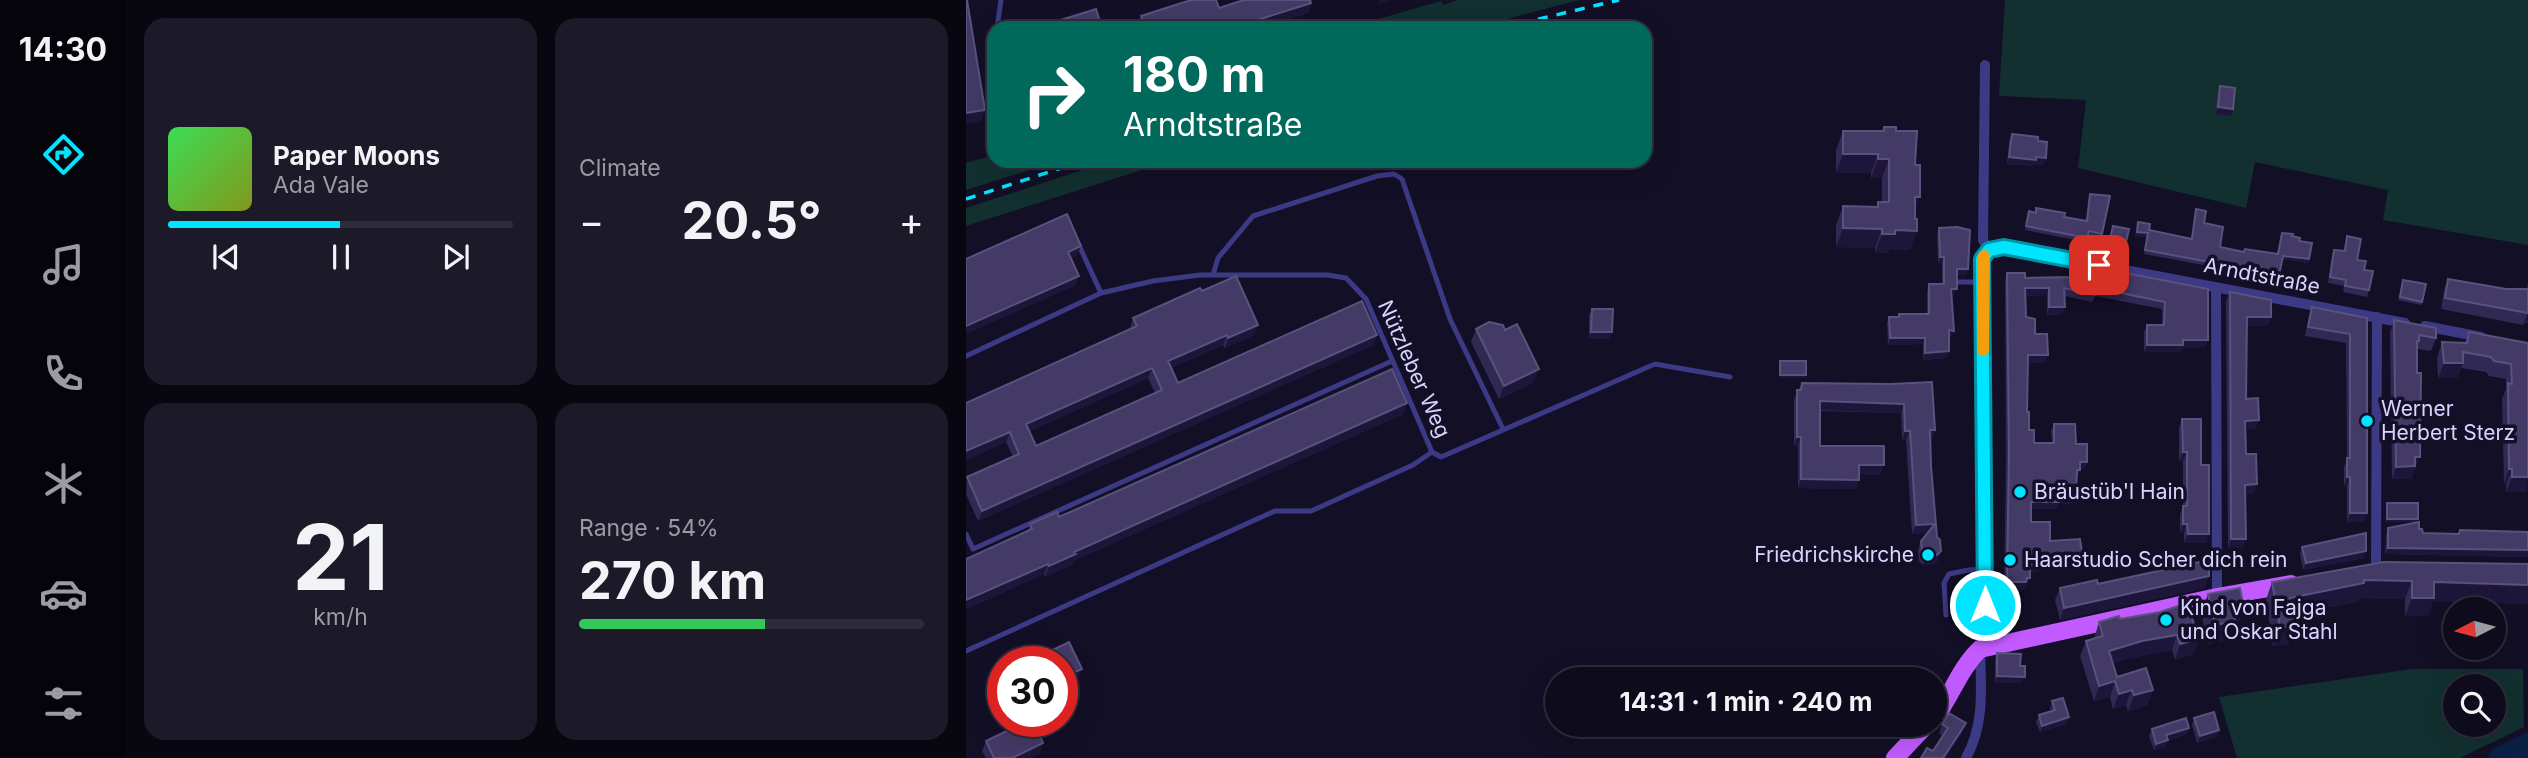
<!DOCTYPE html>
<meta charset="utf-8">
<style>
:root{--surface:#0e0b1c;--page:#1c1929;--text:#f1f3f6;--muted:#9b9ba3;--line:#2e2b3b;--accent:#00e5ff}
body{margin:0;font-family:Inter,sans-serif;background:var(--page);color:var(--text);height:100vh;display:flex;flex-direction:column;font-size:26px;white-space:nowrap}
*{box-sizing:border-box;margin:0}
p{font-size:23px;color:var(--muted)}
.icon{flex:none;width:38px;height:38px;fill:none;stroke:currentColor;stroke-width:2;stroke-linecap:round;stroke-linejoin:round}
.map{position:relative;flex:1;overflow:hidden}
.panel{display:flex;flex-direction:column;gap:18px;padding:18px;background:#08060f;width:840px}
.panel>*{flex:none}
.top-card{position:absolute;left:21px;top:21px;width:665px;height:147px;border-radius:21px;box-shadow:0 7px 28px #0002,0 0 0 2px var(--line);background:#00695c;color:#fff;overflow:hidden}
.needle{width:46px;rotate:264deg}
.tools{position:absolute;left:1477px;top:597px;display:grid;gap:14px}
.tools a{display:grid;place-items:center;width:63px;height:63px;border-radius:50%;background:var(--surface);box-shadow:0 7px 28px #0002,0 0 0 2px var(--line);font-size:35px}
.speed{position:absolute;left:21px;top:646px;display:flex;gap:14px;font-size:35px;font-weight:700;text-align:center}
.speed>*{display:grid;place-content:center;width:91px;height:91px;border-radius:50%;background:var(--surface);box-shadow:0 7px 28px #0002,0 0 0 2px var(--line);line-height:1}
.speed .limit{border:10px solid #d22;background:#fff;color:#111}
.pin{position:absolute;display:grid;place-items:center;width:60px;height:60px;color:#fff;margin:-30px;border-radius:14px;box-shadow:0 4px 10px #0006}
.me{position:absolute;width:77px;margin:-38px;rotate:0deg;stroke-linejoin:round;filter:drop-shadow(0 0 5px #0008)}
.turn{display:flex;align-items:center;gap:24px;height:147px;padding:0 21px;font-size:32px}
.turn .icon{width:91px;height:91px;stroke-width:2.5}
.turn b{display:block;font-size:49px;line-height:60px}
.big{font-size:52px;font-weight:700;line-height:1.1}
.panel .tile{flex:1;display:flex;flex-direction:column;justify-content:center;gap:10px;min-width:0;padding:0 24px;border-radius:21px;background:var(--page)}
.panel .dial{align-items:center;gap:0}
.dial b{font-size:91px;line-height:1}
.song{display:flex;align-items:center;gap:21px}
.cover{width:84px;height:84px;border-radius:10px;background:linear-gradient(135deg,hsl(130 70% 55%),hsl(70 70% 35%))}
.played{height:7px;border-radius:4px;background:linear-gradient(90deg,var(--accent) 50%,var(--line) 50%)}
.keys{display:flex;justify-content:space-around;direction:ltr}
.heat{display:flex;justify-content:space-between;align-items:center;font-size:38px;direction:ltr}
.charge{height:10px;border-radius:5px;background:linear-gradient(90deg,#34c759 54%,var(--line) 0)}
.panel .tiles{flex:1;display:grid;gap:18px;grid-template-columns:repeat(2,1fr)}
.trip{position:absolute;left:579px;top:667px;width:402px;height:70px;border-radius:35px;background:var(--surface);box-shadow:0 7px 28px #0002,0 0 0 2px var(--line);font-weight:700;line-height:70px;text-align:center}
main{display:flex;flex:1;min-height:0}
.tab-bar{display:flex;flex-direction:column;width:126px;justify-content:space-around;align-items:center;background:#06040b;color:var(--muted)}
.tab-bar .icon{width:49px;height:49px}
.tab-bar .current{color:var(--accent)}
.tab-bar b{font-size:32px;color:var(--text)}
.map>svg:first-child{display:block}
.green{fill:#12302f;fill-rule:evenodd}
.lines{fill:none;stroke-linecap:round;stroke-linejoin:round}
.river{stroke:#0a1f44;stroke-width:23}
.service{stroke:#3d3a85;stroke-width:5}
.minor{stroke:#3d3a85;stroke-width:10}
.primary{stroke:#c25bff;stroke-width:18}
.rail{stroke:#00e5ff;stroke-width:3.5;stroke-dasharray:10 9;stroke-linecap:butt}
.wall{fill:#312854;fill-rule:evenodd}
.shaded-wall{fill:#1d163a}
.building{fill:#433a66;stroke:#5a527e;stroke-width:2;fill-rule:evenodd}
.route-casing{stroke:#0095a6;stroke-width:18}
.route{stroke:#00e5ff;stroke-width:12}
.slow{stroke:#f59e0b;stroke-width:12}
.poi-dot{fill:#00e5ff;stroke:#130f26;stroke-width:2.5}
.labels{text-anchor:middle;stroke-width:7;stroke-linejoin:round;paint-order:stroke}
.street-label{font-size:21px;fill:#d9d4ff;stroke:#130f26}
.poi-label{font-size:21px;fill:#d9d4ff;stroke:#130f26;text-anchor:start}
</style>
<main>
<nav class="tab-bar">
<b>14:30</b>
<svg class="icon current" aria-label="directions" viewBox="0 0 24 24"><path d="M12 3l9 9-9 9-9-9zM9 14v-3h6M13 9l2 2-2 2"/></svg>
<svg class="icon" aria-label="music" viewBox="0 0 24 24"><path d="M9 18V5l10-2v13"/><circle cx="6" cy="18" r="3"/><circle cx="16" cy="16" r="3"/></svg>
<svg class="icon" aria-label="phone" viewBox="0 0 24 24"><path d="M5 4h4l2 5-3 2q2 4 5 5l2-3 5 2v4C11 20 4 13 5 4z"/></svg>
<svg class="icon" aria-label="climate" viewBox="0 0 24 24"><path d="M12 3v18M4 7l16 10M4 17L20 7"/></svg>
<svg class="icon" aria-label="car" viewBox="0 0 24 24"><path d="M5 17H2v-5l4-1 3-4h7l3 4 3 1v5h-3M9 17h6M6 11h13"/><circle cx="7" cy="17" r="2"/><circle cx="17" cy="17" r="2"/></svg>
<svg class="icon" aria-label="filters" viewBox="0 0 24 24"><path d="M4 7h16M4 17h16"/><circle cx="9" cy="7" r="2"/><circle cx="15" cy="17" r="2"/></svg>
</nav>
<section class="panel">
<div class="tiles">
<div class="tile">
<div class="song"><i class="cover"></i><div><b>Paper Moons</b><p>Ada Vale</p></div></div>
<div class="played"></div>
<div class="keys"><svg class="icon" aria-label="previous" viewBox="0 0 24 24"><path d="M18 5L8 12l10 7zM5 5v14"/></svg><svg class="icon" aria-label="pause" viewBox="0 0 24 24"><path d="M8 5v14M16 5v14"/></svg><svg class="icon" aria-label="next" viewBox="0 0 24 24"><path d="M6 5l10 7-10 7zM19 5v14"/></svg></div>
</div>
<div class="tile"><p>Climate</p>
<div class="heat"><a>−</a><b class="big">20.5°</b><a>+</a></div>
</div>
<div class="tile dial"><b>21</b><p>km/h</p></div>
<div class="tile"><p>Range · 54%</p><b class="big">270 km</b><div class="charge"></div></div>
</div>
</section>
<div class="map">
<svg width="1562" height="758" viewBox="0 0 1562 758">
<rect width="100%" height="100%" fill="#130f26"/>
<path class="green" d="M492 0H613L507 28H381L475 1 477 5Z
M1039 0H1562V245L1417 220 1422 190 1289 162 1280 208 1112 168 1120 100 1033 96Z
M28 155V161H92L0 190V163Z
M144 161H204L0 226V208Z
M1446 669H1557L1558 727 1494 758H1271L1253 697ZM1528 686V724H1489V686Z"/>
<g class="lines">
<path class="river" d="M1534 758 1562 744"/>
<path class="service" d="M31 28 35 0
M247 275 252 258 287 216 411 176 428 174 436 179 484 319 537 429
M992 282H1017
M135 293 187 281 234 275H362L380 278 400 299 466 452 475 457 689 364 764 377
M0 356 135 293 112 243
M0 534 7 549 426 361
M980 615 978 583 983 574 1003 570 1019 569
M0 651 309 511H345L447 465 466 452"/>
<path class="minor" d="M1019 65 1017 240 1023 250
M1023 250 1038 247 1439 323
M1250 287 1251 597
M1459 326 1515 337
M1410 569 1411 317
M1000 758C1019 724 1015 687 1014 650 1014 635 1018 620 1019 605L1016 259 1023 250"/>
<path class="primary" d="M970 716C986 694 994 668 1014 649L1251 597 1325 584
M929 758 961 724"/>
<path class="rail" d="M535 28 653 0
M0 199 117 161"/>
</g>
<path class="wall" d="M345 3 342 13 294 28H172V27L175 16 253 8Z
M1254 86 1265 116 1249 114 1252 93Z
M918 127 930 131 949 165V211L944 250 923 249 922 253H909V248L870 247V225L877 206 911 207 912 202H916V178H905V173H870V150L877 131H916Z
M1046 134 1072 141 1080 158 1077 165 1068 164 1067 166 1041 164 1043 141Z
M1124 194 1136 234 1135 238 1122 236 1120 242 1059 230 1063 211 1069 212 1070 208 1098 217 1120 221Z
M1230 209 1254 247 1278 252 1311 254 1316 233 1326 236 1333 241 1343 259 1342 263 1316 259 1312 279 1178 254 1181 237 1169 236 1172 222 1183 230 1225 239Z
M1147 226 1160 242 1158 249 1141 246Z
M973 228 1002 269 1000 275H991L988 295H985L988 331 985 337H983V351L981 358 957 360V344L922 345 921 323 923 317H931L933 314H961V291L963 284H976V263H972L971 234Z
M1381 236 1391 260 1398 270 1403 290 1401 297 1377 292 1378 286 1362 283 1366 256 1368 250 1377 251Z
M1108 269 1142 277 1144 270 1242 289V340L1239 347 1216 348 1214 352H1178V332L1181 325H1196V309L1129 296 1126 302 1099 296V307L1096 314 1081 315V295L1059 296 1060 317 1069 334 1082 355 1079 362 1062 363 1061 412 1063 430 1068 443H1086L1085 431 1088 424 1110 444 1121 462 1118 469H1114L1111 477 1110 497 1107 504H1092L1090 509H1065V522L1084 541 1114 566 1064 572 1061 585H1060L1058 590 1038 589 1040 461 1039 280 1041 273 1059 278 1105 277Z
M1482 279 1540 289H1561L1562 282V322L1557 325 1475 309 1478 290Z
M1436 283 1456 302 1455 305 1432 300Z
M236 291 288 335 259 348 257 345 205 368 212 383 411 335 407 345 12 521 0 494 1 477 47 457 40 442 0 460 165 329 164 328 167 318ZM182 378 189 393 70 446 64 431Z
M1264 292 1305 317 1301 326H1281L1280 399 1293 420 1289 429H1279L1280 454 1288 493 1279 494 1277 548H1262L1260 301Z
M1346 307 1401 318V513L1398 522H1381V486H1378V467L1381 460 1380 343 1339 336 1343 316Z
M626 309 646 332 644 339H623V315Z
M1428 320 1470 338 1465 351 1451 349 1450 469H1448L1445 479H1426L1424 332Z
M510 329 568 382 533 399 505 342Z
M1503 332 1562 343 1561 492H1540V484H1538L1536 399 1540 389V379L1523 376 1520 372 1495 368 1491 378H1472L1471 358 1476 342 1499 343Z
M836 383 925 384 969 430 966 439H964L972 560 968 564 957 565 953 561 952 550 955 541 962 533 946 534 940 440H936L935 413 854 411V446L914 475 893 474V480L890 489 832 488V446H828V399Z
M441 403 437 414 107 561 106 565 79 577 78 574 0 609V559L62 531 64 524 93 517Z
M1216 419 1235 465 1243 534 1240 543H1218V533H1214V515L1217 506V461H1213V428Z
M1421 503 1451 522 1453 529 1457 533 1492 534 1494 530 1562 532V557L1419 554 1420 535 1422 528 1450 522H1420V506Z
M1336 547 1398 558 1337 570 1334 554Z
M1562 564V604L1467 601 1462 616H1439V599L1393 598 1392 601 1327 615 1328 625 1322 644 1307 646 1300 600 1306 582Z
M1132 584 1239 588 1094 620 1089 600 1094 588Z
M1242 594 1271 627 1266 628 1262 640 1242 644 1235 613Z
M1154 619 1233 639 1227 654 1209 660 1206 650 1170 657 1147 663 1151 677 1187 690 1181 705 1162 711 1160 705 1147 709 1144 697 1128 701 1114 656 1120 641 1128 639 1133 622Z
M1031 653 1054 666 1056 683H1029V660Z
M1086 701 1101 724 1074 732 1070 722 1073 715 1085 711 1084 708Z
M1228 718 1253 730 1251 737 1231 743 1226 725Z
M976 724 996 733 980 758H955L967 751 976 736 973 733Z
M1186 729 1221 734 1202 741 1199 747 1188 750 1183 736Z
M20 741 74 753 64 758H20L16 751Z"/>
<path class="shaded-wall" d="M414 0H426L412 4Z
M345 3 342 13 294 28H266Z
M1252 107 1267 109 1265 116 1249 114Z
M19 110 15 122 0 124V113Z
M877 154H912L905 173H870Z
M1043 157H1070L1080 158 1077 165 1068 164 1067 166 1041 164Z
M912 159H923L916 178H905Z
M949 197H954L947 216Z
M877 228 916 229 909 248 870 247Z
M929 230 951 231 944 250 923 249 922 253H909L916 234Z
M1171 232 1182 233 1181 237 1169 236Z
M115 246 111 256 98 262 102 252Z
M1317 256 1343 259 1342 263 1316 259Z
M974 257H978L976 263H972Z
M991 269H1002L1000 275H988Z
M113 276 109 286 0 334V326Z
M1059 288H1083L1081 295 1057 296Z
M985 289H991L988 295H983Z
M1083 307H1099L1096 314 1081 315Z
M1562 313V321L1557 325Z
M1281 317H1305L1301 326H1278Z
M292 325 288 335 259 348 262 338Z
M983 330 988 331 985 337H980Z
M625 332H646L644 339H623Z
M261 335 257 345 199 371 202 361Z
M411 335 407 345 12 521 16 511Z
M924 338H959L957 344 922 345Z
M1217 340H1242L1239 347 1216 348 1214 352H1178L1181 345Z
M983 351 981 358 957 360 959 353Z
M1062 355H1082L1079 362 1059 363Z
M1478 363H1497L1491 378H1472Z
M186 368 182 378 57 434 60 424Z
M573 369 568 382 533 399 538 386Z
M814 375H840L839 378H813Z
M854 401 938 404 935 413 851 410Z
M441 403 437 414 107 561 106 565 79 577 83 566 108 552Z
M1293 420 1289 429 1276 430 1279 421Z
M964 430H969L966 439H961Z
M939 431H944L940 440H936Z
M44 432 40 442 0 460V451Z
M831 437H835L832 446H828Z
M1217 452H1221L1217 461H1213Z
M1449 457H1454L1445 479H1426L1430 467Z
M1114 462H1121L1118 469H1111Z
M893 465H918L914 475 890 474Z
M1543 469H1546L1540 484H1538Z
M1381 477H1384L1381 486H1378Z
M1546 477H1562L1561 492H1540Z
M835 479 893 480 890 489 832 488Z
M1291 484 1288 493 1276 494 1279 485Z
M1093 496 1110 497 1107 504H1092L1090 509H1062L1065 502Z
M1384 513H1401L1398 522H1381Z
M1421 519H1452L1451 522H1420Z
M969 524 966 533 946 534 950 525Z
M1217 524H1221L1218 533H1214Z
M1222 534H1243L1240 543H1218Z
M1265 539H1280L1277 548H1262Z
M1422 548 1562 550V557L1419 554Z
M975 551 972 560 968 564 957 565 960 556Z
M1400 551 1398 558 1337 570 1340 563Z
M1117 559 1114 566 1062 573 1064 565Z
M82 564 78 574 0 609V600Z
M1243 576 1239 588 1094 620 1098 608Z
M1061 578H1064L1061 585H1060L1058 590 1038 589 1041 582Z
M1398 580 1446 581 1439 599 1393 598 1392 601 1317 616 1324 598Z
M1468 582 1562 585V604L1467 601 1462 616H1439L1446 598Z
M1278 608 1271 627 1266 628 1262 640 1242 644 1249 625 1267 610Z
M1328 625 1322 644 1307 646 1314 628Z
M1211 635 1206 650 1170 657 1138 666 1143 651 1176 641Z
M1233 639 1227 654 1209 660 1214 644Z
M116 669 112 679 96 686V678Z
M1031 676 1059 677 1056 683H1029Z
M1149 681 1144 697 1128 701 1133 686Z
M1166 690 1160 705 1147 709 1153 694Z
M1187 690 1181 705 1162 711 1168 695Z
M1103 717 1101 724 1074 732 1076 726Z
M1000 723 996 733 980 758H977Z
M1223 728 1221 734 1202 741 1199 747 1188 750 1190 744 1200 735Z
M1253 730 1251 737 1231 743 1234 736Z
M77 743 74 753 64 758H46Z"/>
<path class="building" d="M0 0H1L19 110 0 113Z
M225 0H250L253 8 278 0H344L345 3 266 28H179L175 16Z
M130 9 136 28H69Z
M1254 86 1269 88 1267 109 1252 107Z
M918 127H930V131H951L949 165H954V197H949V219H951V231L929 230V234H916V229L877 228V206L912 207V202H923V159H912V154H877V131H918Z
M1046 134 1072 137V141L1081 142 1080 158 1070 157V160L1043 157Z
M1124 194 1144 196 1136 234 1123 231 1121 238 1060 226 1063 211 1070 213V208L1099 213 1098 217 1121 221Z
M1230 209 1240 211 1238 223 1257 227 1254 247 1278 252 1279 249 1312 254 1316 233 1327 234 1326 236 1334 238 1333 241 1346 243 1343 259 1317 256 1313 275 1179 250 1182 233 1171 232 1172 222 1184 224 1183 230 1226 239Z
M101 214 115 246 102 252 113 276 0 326V259Z
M1147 226 1163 229 1160 242 1144 239Z
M991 227 1004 230 1002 269H991V289H985L988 331 983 330V351L959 353V338H924L923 317H933V314H963V284H978V257H974L973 228Z
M1381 236 1395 239 1391 260 1400 261 1398 270 1407 271 1403 290 1379 286 1380 280 1364 277 1368 250 1379 251Z
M1108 269 1143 277 1144 270 1242 289V340H1217V345H1181V325H1198L1199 302 1130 288 1129 295 1098 288 1099 307H1083V288H1059L1060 317 1069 319V334H1081L1082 355H1062L1061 412H1063V430H1068V443H1088V424H1109L1110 444H1121V462H1114V470H1111L1110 497 1093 496V502H1065V522H1084V541L1114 539 1117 559 1064 565V578H1061L1060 582H1041L1043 453 1041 273H1059V278L1106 277Z
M270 276 292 325 262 338 261 335 202 361 212 383 396 301 411 335 16 511 1 477 53 454 44 432 0 451V403L171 326 167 318 234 288 236 291ZM186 368 196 390 70 446 60 424Z
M1482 279 1540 289H1562V313L1479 298Z
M1437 280 1460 284 1456 302 1434 297Z
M1264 292 1305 300V317H1281L1280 399 1292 398 1293 420 1279 421 1280 454H1290L1291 484 1279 485 1280 539H1265Z
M1346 307 1401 318V513H1384V477H1381V458H1384V334L1342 327Z
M626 309H647L646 332H625Z
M1428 320 1470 328V338L1453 335V341H1451V373H1455L1454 457H1449V466L1430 467Z
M523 322 537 325 539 330 551 324 573 369 538 386 510 329Z
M1503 332 1562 343V477H1546V469H1543L1542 383 1546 384 1545 364 1528 361 1525 357 1497 352V363H1478L1476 342 1501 343Z
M814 361H840V375H814Z
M426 369 441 403 108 552 110 554 83 566 82 564 0 600V559L66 529 64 524 91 512 93 517Z
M966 382 969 430H964L965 466 971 537 974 540 975 551 971 555 960 556 956 552 955 541 969 524 950 525 944 431H939L938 404 854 401V446H918V465H893V480L835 479V437H831V390H835L836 383 925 384Z
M1216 419H1235V465H1243V534H1222L1221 524H1217V506H1221V452H1217Z
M1421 503H1452V519H1421Z
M1453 522V529H1456L1457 533 1493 534 1494 530 1562 532V550L1422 548V528Z
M1400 533V551L1340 563 1336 547Z
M1243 560V576L1098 608 1094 588 1131 580 1132 584Z
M1418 562 1562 564V585L1468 582V598H1446V581L1398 580V583L1324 598 1328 625 1314 628 1306 582Z
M1274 588 1278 608 1267 610 1269 621 1249 625 1242 594Z
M1221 603 1233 639 1214 644 1211 635 1176 641 1143 651 1151 677 1180 668 1187 690 1168 695 1166 690 1153 694 1149 681 1133 686 1120 641 1137 636 1133 622 1153 616 1154 619 1194 612Z
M103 642 116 669 96 678V662H79L76 655Z
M1031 653 1055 654 1054 666H1059V677L1031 676Z
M1097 698 1103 717 1076 726 1073 715 1089 710 1086 701Z
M1248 712 1253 730 1234 736 1228 718Z
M983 713 1000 723 977 758H955L961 748 967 751 982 728 976 724Z
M1220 718 1223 728 1200 735 1202 740 1190 744 1186 729Z
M61 721H67L77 743 46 758H28L20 741Z"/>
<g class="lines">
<g class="route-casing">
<path id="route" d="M1019 605 1016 259 1023 250 1038 247 1133 265"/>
</g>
<use href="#route" class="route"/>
<path class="slow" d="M1017 350 1018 256"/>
</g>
<g class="poi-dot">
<circle cx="1401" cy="421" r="7"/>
<circle cx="1054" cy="492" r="7"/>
<circle cx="962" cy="555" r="7"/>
<circle cx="1044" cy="560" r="7"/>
<circle cx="1200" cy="620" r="7"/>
</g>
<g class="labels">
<g class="street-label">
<text transform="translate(1296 276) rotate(11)" y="7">Arndtstraße</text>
<text transform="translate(448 369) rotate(66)" y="7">Nützleber Weg</text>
</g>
<g class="poi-label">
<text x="1415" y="416">Werner<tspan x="1415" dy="24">Herbert Sterz</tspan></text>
<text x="1068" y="499">Bräustüb'l Hain</text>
<text x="948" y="562" text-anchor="end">Friedrichskirche</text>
<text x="1058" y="567">Haarstudio Scher dich rein</text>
<text x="1214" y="615">Kind von Fajga<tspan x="1214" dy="24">und Oskar Stahl</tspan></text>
</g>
</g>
</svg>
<div class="tools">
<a><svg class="needle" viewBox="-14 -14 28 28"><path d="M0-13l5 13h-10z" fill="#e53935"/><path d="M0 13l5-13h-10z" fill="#9b9ba3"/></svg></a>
<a><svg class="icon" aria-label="search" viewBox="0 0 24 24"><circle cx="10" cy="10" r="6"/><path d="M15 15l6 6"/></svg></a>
</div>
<div class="speed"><div class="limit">30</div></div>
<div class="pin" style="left:1133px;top:265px;background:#d93025"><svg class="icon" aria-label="arrive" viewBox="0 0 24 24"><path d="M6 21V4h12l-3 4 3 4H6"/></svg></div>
<svg class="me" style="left:1019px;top:605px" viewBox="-20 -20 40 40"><circle r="17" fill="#00e5ff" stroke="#fff" stroke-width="3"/><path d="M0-11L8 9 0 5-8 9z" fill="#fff"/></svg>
<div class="trip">14:31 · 1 min · 240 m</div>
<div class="top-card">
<div class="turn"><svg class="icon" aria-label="right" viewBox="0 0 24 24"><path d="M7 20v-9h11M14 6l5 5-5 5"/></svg><div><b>180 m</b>Arndtstraße</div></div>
</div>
</div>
</main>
